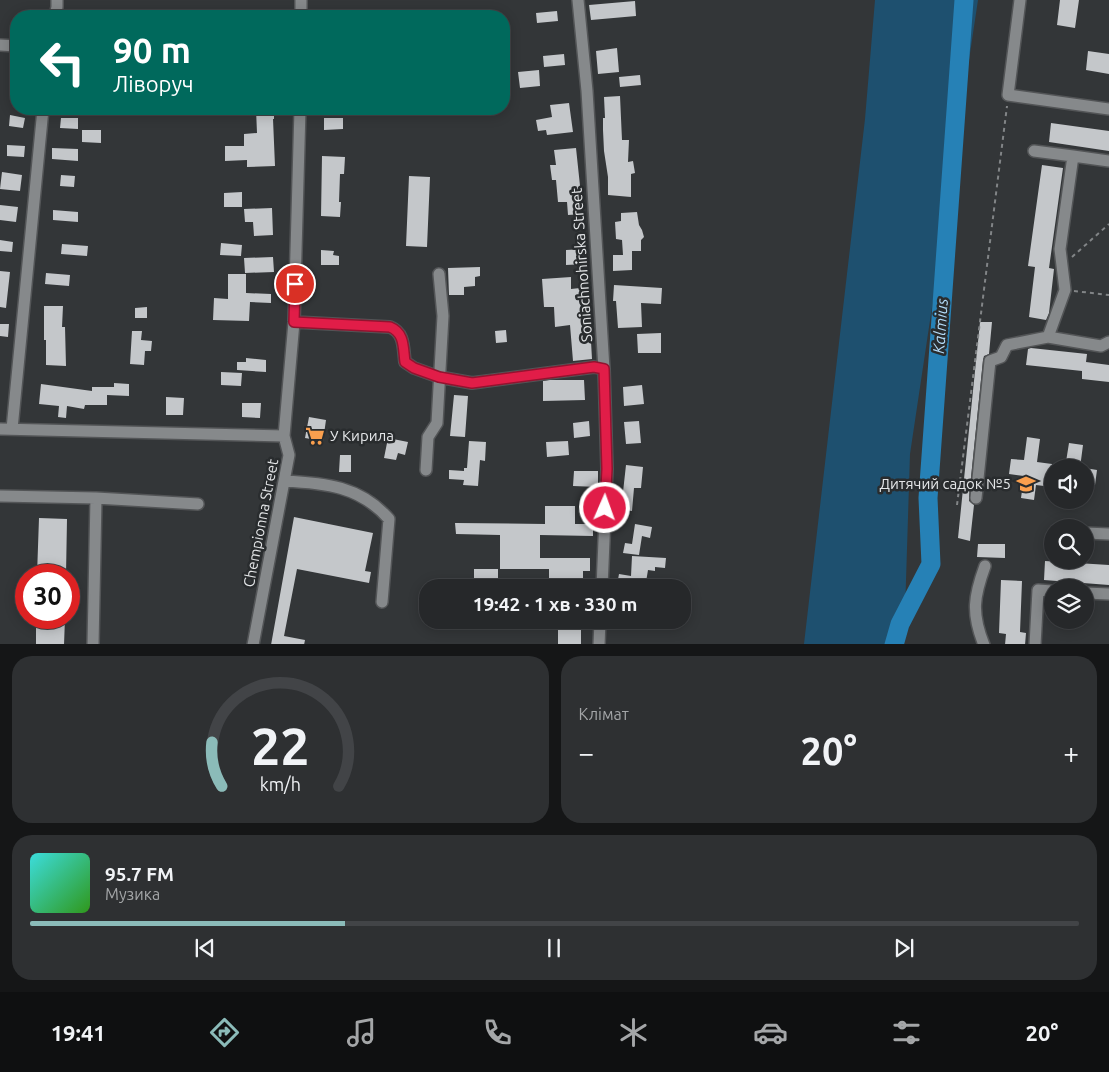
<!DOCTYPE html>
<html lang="uk">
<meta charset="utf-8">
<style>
:root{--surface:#26282a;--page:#2e3032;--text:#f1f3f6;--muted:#a4a6a8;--line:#424447;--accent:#8bbbb9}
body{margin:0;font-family:Ubuntu,sans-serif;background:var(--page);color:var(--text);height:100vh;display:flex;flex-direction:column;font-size:19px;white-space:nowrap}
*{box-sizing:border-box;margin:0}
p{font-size:16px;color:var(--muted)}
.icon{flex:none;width:28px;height:28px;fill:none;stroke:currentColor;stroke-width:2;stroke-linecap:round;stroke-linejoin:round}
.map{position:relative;height:644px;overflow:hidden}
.sheet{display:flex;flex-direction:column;gap:12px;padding:12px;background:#151617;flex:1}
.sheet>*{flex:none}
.hud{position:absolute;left:10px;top:10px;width:500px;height:105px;border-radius:20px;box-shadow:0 2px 12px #0003,0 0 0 1px var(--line);background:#00695c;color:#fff;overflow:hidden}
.tools{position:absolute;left:1044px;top:459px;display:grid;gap:10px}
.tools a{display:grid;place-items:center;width:50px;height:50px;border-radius:50%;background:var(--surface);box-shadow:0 2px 12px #0003,0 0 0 1px var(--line);font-size:25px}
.speed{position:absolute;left:15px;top:564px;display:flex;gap:10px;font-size:25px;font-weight:700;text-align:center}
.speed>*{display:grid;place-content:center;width:65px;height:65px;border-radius:50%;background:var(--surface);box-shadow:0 2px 12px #0003,0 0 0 1px var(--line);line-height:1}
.speed .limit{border:8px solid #d22;background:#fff;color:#111}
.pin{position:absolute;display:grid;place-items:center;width:42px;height:42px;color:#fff;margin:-21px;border:2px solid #fff;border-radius:50%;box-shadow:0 1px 5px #0007}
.me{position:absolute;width:55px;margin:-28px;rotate:2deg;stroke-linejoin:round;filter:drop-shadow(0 0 4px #0008)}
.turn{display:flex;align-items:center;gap:18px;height:105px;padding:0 20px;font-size:22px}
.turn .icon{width:65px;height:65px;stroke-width:2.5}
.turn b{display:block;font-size:35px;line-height:42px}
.big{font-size:38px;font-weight:600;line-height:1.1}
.sheet .tile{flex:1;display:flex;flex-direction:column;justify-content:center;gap:8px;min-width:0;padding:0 18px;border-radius:20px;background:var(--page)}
.sheet .dial{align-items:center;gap:0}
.dial svg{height:130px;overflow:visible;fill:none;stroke:var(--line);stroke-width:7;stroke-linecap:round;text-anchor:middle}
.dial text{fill:var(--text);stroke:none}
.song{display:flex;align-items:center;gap:15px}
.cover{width:60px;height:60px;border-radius:8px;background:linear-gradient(135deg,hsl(180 70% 55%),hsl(110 70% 35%))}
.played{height:5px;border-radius:2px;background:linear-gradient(90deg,var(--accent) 30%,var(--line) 30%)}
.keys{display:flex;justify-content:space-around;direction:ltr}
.heat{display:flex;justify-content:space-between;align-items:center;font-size:28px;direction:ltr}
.sheet .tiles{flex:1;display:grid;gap:12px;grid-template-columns:1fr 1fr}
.tile:last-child{grid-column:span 2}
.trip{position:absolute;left:419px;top:579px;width:272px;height:50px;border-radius:20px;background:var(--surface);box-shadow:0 2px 12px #0003,0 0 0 1px var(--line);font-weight:600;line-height:50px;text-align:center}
.tab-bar{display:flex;height:80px;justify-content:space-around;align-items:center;background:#0f1011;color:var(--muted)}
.tab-bar .icon{width:35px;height:35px}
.tab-bar .on{color:var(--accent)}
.tab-bar b{font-size:22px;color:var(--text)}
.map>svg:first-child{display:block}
.green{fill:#1e506f}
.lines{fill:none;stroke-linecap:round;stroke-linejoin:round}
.river{stroke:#2681b6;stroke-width:19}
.building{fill:#c4c7ca}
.minor-casing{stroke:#535557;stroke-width:14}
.path{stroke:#828587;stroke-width:2;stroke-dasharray:4 4;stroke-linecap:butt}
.minor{stroke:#86898b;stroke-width:11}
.route-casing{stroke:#92132f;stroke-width:12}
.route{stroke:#e11d48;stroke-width:9}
.labels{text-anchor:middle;stroke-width:5;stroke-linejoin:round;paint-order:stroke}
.street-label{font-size:15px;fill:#e4e6e8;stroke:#292c2e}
.poi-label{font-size:15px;fill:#e4e6e8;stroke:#292c2e;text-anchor:start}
.water-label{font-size:16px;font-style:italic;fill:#b2daf7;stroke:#292c2e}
</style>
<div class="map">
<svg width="1109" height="645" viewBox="0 0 1109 645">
<rect width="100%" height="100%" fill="#333638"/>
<path class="green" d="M875 0H978L910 454 904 644H804L865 119Z"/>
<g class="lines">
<path class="river" d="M894 645 900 624 931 564 928 498 964 0"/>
</g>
<path class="building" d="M1060 0H1079L1075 28 1057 25Z
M635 1 636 16 591 20 589 5Z
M557 11 558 21 537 23 536 13Z
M617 48 619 72 598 74 596 51Z
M1088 51 1109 54V74L1086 70Z
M564 54 565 65 544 67 543 56Z
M539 70 540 86 520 88 518 72Z
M640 75 641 85 620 87 619 77Z
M620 96 622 140H629L628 162 633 161 635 173 631 174V197L608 195V177L604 151 603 130V118H605L604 97Z
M569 103 573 132 547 135 546 130 538 131 536 120 552 117 550 105Z
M256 109H274V119H273L275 166 247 167V160L225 161V146H244V134L257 133Z
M10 115 25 118 23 128 9 126Z
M61 118H78V129L60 128Z
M324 118H343V129L324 130Z
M1051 123 1109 131V151L1049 142Z
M82 130H101V143L82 142Z
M7 145 25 146 24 157 7 156Z
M52 148 78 149V161L52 159Z
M576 148 583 214 568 215 567 202H558L556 180H552L550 165H556L554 150Z
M322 156 345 157 344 174H340L339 202H341L340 217 321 216Z
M1042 165 1063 168 1049 268 1054 269 1049 313 1046 320 1029 317 1035 267 1028 266Z
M2 172 22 175 20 191 0 189Z
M61 175 75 176 74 187 60 186Z
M409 176 430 177 427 247 406 246Z
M242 192V207H224V193Z
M0 205 18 207 16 222 0 220Z
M272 208 273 235 254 236 253 222H245L244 209Z
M53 210 78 212V222L53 220Z
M637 212 639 225 642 230 644 237 641 240V251H632V270L613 271V255H623L622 240 616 239 615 222 621 221V213Z
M0 240 13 242 12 252 0 251Z
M221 243 242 245 241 256 220 255Z
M62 244 88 246 87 256 61 254Z
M585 249 586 264 566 265V250Z
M321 250 334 251 333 255 339 256V265H321Z
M273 257 274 272 245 273 244 258Z
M480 267V276L475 277V286L464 287V295H449L448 268Z
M0 271 10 272 6 308 0 307Z
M46 273 70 275 69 286 45 284Z
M228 274H246V293L271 294V303L250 302 249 321 213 320 214 298 228 299Z
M571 277V289L580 288 581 307 589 306 592 359 573 361 570 325 555 327 554 307H544L542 279Z
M614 285 662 288 661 304 641 303 642 327 618 328 616 301H613Z
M44 306H63L62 327H65L66 366 46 365V340H44Z
M147 307V318H135V308Z
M980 322H992L989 354 984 356 983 360 969 497V501L974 505 970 541 958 538Z
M0 324H9L8 337 0 336Z
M506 330 507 342 496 343 495 331Z
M132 331H142L141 340 152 341 151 351H145L144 365 130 364Z
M661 333V353H638L637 334Z
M1031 348 1087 354 1086 362 1109 365V382L1082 379V371L1026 365 1028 349Z
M246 358 266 360V372L237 370V362H246Z
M221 372 242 373 241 386 221 385Z
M550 380H584L585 400 543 401V381Z
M114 383 129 384V396L107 395V405H85L84 409 67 406 66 418 58 417 59 406 39 404 41 384 92 391V387H114Z
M642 385 644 404 624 406 623 387Z
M454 395 468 396 465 437 450 436Z
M166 397 184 398 183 415H166Z
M242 403H261L260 418 242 417Z
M309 417 326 420 323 441 305 438Z
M589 421 590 436 574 438 573 423Z
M639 421 641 443 626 444 624 422Z
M1027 437 1040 439 1037 462 1052 464V487L1036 485 1034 500 1021 498 1024 476 1009 474 1011 459 1024 460Z
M388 438 408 442 405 455 398 453 396 460 384 458Z
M469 441 486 442 485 461 480 460 478 486 463 485 464 480 449 479V470L464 471V468H467Z
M568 441 569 455 547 457 546 442Z
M1069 443 1083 445 1080 468H1065Z
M340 455H351V472H339Z
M626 465 643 467 641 488H634L632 511 616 509 618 500 622 501Z
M1085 468 1097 470 1095 485 1085 484Z
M574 471H598V487L573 486Z
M545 506H575V524H593V536L540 535V558H590V571H583V588H549V569H500V535L456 534 455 523 545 524Z
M294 517 373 533 365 571 371 572 369 583 297 569 284 636 305 640 304 645H271Z
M39 518 67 519 66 575H37Z
M635 524 652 527 650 538 642 536 639 555 623 553 625 543 632 544Z
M978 544H1005V558L977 557Z
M632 556 666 558 665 568 655 567V571L648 570 645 588 617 585 619 574 631 576Z
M1045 561 1109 565V585L1044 580Z
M474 569H498V588H474Z
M1001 580 1022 581 1020 632 1026 633 1025 645H1005L1006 634 999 633Z
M36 618H65L64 645H36Z
M540 620H586V629H581V645H558V630H540Z"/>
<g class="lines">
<g class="minor-casing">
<path id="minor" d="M301 0V16
M578 0 587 91 604 369 607 469 602 588
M1020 0 1008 95 1109 109
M55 16 57 7V0
M0 45 16 46
M1034 151 1073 156
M1109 161 1073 156 1060 249 1065 290 1048 337 1101 346 1109 342
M294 322 390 327C405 333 403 348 405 362L414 368 439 377 472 383 594 367 604 369
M0 429 284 436
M12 429 43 109
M426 470 428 437 437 423 443 316 439 274
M284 481C325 483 360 486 389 519L382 602
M0 496 96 498 198 504
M976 498 990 361 1001 357 1007 345 1048 337
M1085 533 1109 534
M1085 593 1109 594
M93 645 96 498
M253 645 289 455 284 436 294 322 300 109
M599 645 600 620
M984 645C971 613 974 596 985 566
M1035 645 1038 590 1052 591"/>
</g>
<path class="path" d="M1072 257 1109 224
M1074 291 1109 295
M957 505 1007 106"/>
<use href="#minor" class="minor"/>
</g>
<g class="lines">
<g class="route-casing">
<path id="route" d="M295 284 294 322 390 327C405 333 403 348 405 362L414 368 439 377 472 383 594 367 604 369 607 469 605 508"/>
</g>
<use href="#route" class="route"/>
</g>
<defs>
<g id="supermarket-bare" transform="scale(1.5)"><path d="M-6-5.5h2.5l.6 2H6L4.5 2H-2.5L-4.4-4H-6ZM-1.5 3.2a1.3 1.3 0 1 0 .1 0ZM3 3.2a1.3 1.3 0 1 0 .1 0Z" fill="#fa9f4e" stroke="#292c2e" stroke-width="2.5" paint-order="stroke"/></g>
<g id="school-bare" transform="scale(1.5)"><path d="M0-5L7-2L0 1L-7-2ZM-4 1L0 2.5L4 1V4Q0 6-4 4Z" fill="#fa9f4e" stroke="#292c2e" stroke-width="2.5" paint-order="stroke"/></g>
</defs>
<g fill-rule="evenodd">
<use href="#supermarket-bare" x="315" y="436"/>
<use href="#school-bare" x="1026" y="484"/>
</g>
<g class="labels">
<g class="street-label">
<text transform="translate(582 265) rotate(-94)" y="5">Soniachnohirska Street</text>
<text transform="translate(261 523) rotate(-79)" y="5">Chempionna Street</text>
</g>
<g class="poi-label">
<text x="330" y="441">У Кирила</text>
<text x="1011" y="489" text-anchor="end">Дитячий садок №5</text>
</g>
<g class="water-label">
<text transform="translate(940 326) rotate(-86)" y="6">Kalmius</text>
</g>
</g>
</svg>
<div class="tools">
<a><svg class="icon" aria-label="sound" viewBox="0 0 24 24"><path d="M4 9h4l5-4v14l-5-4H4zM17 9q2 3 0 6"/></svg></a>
<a><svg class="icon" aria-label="search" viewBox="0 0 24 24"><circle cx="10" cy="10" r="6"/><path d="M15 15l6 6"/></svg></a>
<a><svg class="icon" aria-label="layers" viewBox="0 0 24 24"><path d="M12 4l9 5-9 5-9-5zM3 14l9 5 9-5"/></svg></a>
</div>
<div class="speed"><div class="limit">30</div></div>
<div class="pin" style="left:295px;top:284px;background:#d93025"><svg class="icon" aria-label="arrive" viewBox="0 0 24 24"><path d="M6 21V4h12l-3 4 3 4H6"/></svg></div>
<svg class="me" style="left:605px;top:508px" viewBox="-20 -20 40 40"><circle r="17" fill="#e11d48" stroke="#fff" stroke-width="3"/><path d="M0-11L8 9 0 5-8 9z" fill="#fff"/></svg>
<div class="trip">19:42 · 1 хв · 330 m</div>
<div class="hud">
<div class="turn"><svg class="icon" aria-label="left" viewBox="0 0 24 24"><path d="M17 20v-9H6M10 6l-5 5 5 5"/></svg><div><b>90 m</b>Ліворуч</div></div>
</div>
</div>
<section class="sheet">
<div class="tiles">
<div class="tile dial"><svg viewBox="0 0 100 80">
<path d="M14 69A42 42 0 1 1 86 69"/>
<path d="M14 69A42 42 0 0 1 8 42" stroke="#8bbbb9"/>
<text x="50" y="56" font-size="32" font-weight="700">22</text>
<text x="50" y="72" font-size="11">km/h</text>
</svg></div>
<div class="tile"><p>Клімат</p>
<div class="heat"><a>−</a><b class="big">20°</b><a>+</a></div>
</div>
<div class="tile">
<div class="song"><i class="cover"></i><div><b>95.7 FM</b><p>Музика</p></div></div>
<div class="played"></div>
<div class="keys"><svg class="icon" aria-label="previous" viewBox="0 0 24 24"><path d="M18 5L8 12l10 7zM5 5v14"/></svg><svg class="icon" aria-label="pause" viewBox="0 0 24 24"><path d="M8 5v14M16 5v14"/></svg><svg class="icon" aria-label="next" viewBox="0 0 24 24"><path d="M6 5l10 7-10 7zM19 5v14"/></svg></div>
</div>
</div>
</section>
<nav class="tab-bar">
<b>19:41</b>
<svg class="icon on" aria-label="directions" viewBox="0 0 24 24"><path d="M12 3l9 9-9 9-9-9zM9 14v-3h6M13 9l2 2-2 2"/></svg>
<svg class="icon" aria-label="music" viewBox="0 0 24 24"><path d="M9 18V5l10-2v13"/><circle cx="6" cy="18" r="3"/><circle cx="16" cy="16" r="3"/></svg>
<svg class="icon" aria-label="phone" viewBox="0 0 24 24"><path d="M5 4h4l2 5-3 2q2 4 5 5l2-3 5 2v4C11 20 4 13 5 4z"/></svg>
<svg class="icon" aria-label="climate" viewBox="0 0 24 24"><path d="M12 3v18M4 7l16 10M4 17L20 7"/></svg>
<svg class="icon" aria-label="car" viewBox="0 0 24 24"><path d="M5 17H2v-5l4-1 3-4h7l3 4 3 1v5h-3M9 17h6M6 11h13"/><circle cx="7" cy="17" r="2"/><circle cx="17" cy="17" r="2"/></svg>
<svg class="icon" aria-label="filters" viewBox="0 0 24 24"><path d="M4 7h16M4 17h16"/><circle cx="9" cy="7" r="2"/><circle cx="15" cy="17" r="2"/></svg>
<b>20°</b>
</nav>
